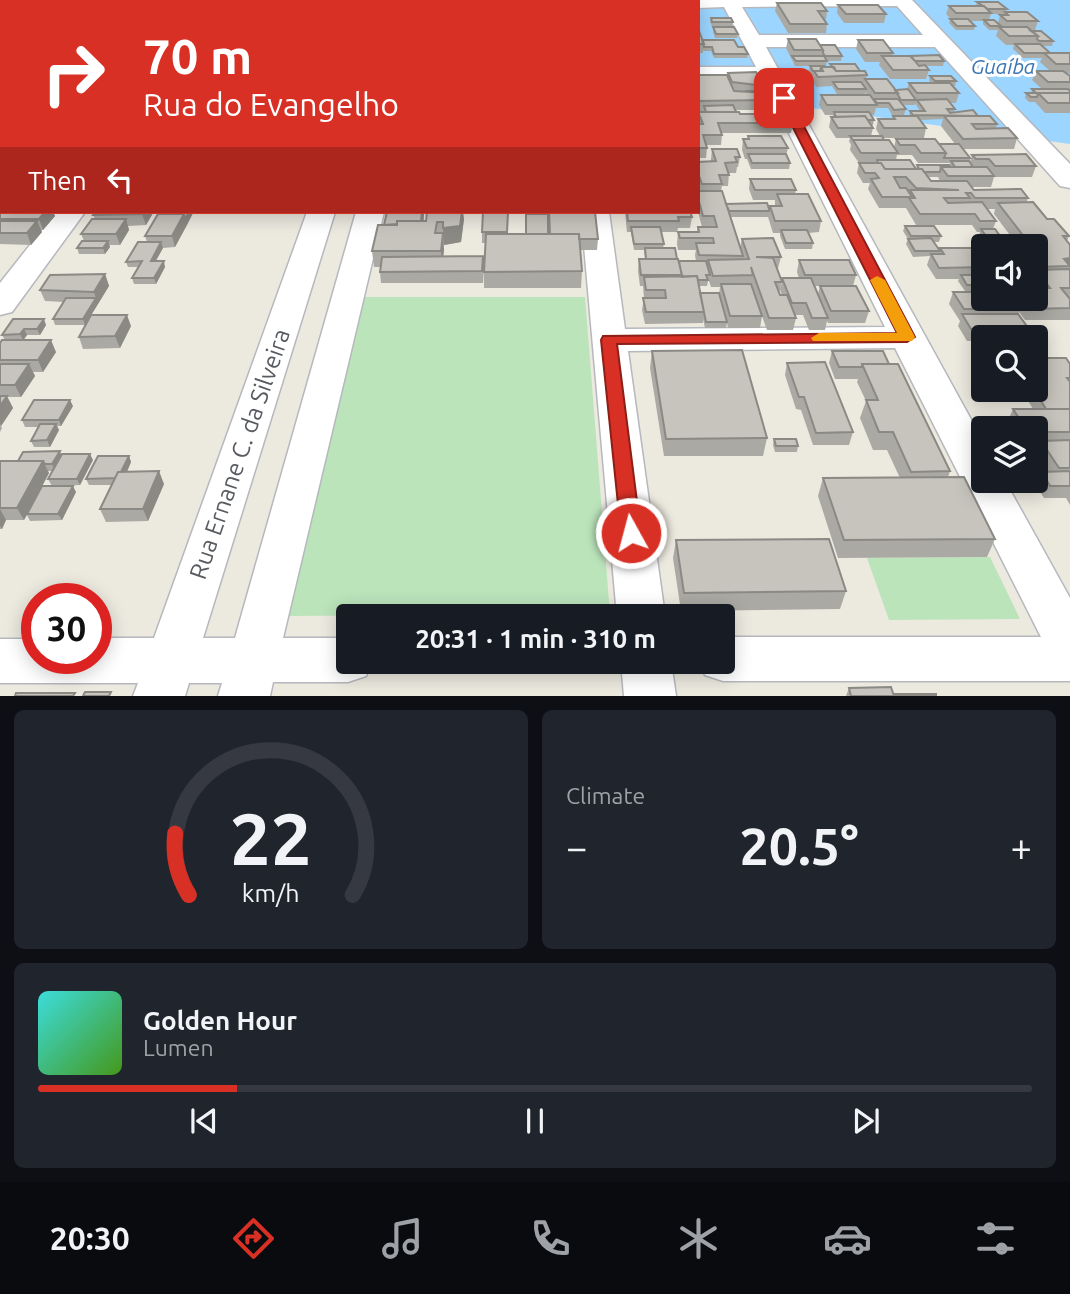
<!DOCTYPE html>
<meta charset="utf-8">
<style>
:root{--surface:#171b24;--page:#20242c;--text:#f1f3f6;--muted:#9ea1a6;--line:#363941;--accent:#d93025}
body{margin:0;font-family:Ubuntu,sans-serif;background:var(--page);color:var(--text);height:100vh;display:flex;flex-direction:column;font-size:26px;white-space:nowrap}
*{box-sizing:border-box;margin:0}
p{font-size:23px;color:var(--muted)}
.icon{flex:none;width:38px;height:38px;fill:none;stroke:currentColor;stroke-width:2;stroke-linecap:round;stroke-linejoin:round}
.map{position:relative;height:696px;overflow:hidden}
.panel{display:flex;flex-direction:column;gap:14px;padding:14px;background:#0d0f14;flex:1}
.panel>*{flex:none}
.banner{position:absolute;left:0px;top:0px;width:700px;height:214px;box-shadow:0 4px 18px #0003;background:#d93025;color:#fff;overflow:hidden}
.fabs{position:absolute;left:971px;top:234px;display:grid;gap:14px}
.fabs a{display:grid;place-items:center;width:77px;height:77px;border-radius:7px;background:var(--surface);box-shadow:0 4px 18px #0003;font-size:35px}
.speed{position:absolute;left:21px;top:583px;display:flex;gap:14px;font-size:35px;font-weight:700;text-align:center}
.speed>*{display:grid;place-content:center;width:91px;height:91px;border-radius:50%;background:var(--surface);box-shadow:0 4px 18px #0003;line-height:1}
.speed .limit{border:10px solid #d22;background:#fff;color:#111}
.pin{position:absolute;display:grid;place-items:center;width:60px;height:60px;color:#fff;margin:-30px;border-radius:14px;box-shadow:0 4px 10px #0006}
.me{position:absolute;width:77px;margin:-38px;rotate:353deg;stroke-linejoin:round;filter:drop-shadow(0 0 5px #0008)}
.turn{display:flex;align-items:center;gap:24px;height:147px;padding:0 28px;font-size:32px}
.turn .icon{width:91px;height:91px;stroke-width:2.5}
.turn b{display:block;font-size:49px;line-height:60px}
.then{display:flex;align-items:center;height:66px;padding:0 28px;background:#0003;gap:14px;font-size:26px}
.big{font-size:52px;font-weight:700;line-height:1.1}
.panel .widget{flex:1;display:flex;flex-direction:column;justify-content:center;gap:10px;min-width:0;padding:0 24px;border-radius:10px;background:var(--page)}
.panel .dial{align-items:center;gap:0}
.dial svg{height:182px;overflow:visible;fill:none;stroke:var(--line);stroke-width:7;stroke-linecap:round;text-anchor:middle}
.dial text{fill:var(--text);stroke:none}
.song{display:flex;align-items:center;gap:21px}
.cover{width:84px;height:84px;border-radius:10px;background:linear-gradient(135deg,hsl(180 70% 55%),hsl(100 70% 35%))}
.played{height:7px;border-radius:4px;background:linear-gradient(90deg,var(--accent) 20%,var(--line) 20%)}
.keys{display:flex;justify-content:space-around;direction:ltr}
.heat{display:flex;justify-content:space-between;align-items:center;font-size:38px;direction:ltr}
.panel .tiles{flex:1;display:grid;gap:14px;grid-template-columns:1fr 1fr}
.widget:last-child{grid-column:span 2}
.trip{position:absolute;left:336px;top:604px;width:399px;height:70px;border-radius:7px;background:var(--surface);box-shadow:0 4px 18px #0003;font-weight:700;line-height:70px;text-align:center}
.dock{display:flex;height:112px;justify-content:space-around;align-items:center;background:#090b0e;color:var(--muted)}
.dock .icon{width:49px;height:49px}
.dock .current{color:var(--accent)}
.dock b{font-size:32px;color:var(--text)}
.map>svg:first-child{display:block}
.green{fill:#bbe4bb}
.water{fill:#9cd5ff}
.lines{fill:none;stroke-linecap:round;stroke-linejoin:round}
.minor-casing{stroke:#b5b8bd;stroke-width:3}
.minor{fill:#fff;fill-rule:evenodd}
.wall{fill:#aba9a3;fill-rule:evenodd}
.shaded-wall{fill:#8b8984}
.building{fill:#c7c4bd;stroke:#8b8984;stroke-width:2}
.route{fill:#d93025;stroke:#8d1f18;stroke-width:2}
.slow{fill:#f59e0b}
.labels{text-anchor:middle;stroke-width:6;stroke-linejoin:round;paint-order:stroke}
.far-water-label{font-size:21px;font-style:italic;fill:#3a75b1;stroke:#fff}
.street-label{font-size:24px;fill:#585c61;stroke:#fff}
</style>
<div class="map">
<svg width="1070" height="696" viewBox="0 0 1070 696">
<rect width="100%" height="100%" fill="#ece9df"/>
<path class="green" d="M363 297H585L610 614 285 616Z
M990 557 1020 619 889 620 867 558Z"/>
<path class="water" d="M39 0H1070V144L698 92V2Z"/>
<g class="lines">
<g class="minor-casing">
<path id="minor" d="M383 0H401V2H383Z
M415 0H433V2H415Z
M690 0H912L1070 164V188L1060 186 935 47H766L984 443V481H1005L1070 598V681H723L705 675 699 662H723V637H1041L895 348 628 351 665 616H617L581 212H609L625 329 885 327 763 81H698V67H756L724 7 698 8V2H689ZM897 6 923 35H759L742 7Z
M0 66H2V80H0Z
M0 153H2V169H0Z
M56 212H85L12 312 0 315V283Z
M307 212H335L203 638H235L356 212H384L283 638H348V662H372L366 676 348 682H273L270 696H218L222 683H189L185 696H133L138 683H0V639H37V658H96V638H154Z
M621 662H671L676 696H624Z"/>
</g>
<use href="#minor" class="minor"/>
</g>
<path class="wall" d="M977 2 1007 9 1006 12 1038 21 1035 30H1030L1053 41 1052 46H1042L1050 53H1070V73H1066L1070 76V113H1045L1035 102H1029L1025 98 1026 93H1031L1032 89H1042L1032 80 1036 71H1050L1040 62 1042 58H1023L1013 49 1014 45H1006L996 36 998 30H989L983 24V21H970L975 26 974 30H956L949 23 951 19 946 14 949 6H976ZM991 14H1005L1004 15H1000L998 23 989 20Z
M777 3 827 11 826 20H824L827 24 826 33H788L775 11Z
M838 5 886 14 884 23H844L837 13Z
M711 18 733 22 732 26H712L710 22Z
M713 27 738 34 737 38H715L713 32Z
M698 31 702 40 738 47 748 54 747 58H714L711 51H704L703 50V53H698Z
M788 39 820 45 842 56 841 61H827L826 66H795L786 48Z
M858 40 893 53 892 56 944 61 943 66H925L929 70 926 79H890L879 65 880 62H865L856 49Z
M830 64 860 71 867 75 866 79 895 90 907 89 909 83H931L929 80 930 76 956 81 955 86H953L959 93 956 103H950L955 109 954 112 978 116 997 124 996 128 1017 138 1014 149H963L970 158V162L972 155 1036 166 1032 177H994L991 187H972L974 190 1028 198 1026 203 1069 236 1067 241 1070 245V269H1069H1070V320H1025L1019 312 1018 314 1029 329 1025 338H984V341H967L958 326 960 321 949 304 953 292 984 299H1036V247H1019L994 214 995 209H987L996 221 993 229 1000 236 998 242H984L979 235 980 232H977L972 225H916L906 208H879L868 189 870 183H863L857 173 859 163 850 150 851 145 849 141 850 138H836L829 127 831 117H833V115H825L819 105 821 95H867L865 92V94H837L832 86 816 87 813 81 814 76H812L809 71 810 66 830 67ZM915 103 920 111H910L909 116H893L892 119H878L876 129 880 136H871L873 128 871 125H873L874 120 871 115H874L876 108H888L892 115H904L906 109 902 105H915ZM943 119 941 126 955 144H939L896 139 894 147 883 138H924L926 128 920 120ZM897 155H912L918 163H950V166L917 165 916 169 896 160ZM928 177H938L940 181H931Z
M728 73 761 82 760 91 774 95 773 100H771L769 110H736L740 114 793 123 791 133H721L722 135 721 145H706L707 148 706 158H698V112H704V111H698V75L728 76Z
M0 103H2V149H0Z
M748 136 788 148 786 155 790 163 789 169H751L747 159H745L742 150 743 139H748Z
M712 149 740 157 738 167H737L736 173H729L728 186H722L721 191 726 204 769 209 770 206H775V200H753L749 189 750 179 796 190 795 194 821 221 819 232 808 233 813 243 812 249H785L780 236V233H773L768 217H730L740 248 742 239 781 257 778 268H776L782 282 779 293 780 295H782L780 290 782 278H799L797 272 799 260 856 275 853 286 869 311 865 323H828L827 321 825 330H809L803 315H795L796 318 793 330H767L762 316 760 328H728L727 323 726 328H705L703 319V323L645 324 642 310 644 298 643 286H640L638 271 639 259H645L644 250H634L631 232H627L625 212H690L692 217 690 228H678L677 232H661L664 244 663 248 677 259 679 262 696 261 695 255 696 250H678L677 244 678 232H697L698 227H702L698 212V191H699L698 162 711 161V159ZM708 281H709L711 287H720L719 294 700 293 699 286H707ZM815 286H820L818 294Z
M0 171H2V212H53L55 216 43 230H41L42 232 31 245 0 244Z
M158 212H195L193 213 175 247 163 248 156 261 165 267 156 284H134L132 278 138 267H128L126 262 147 242 145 236 176 213H158Z
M223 212H255L254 213 223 214Z
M387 212H424V221L464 219 461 242 444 245 443 239 444 250 443 257 484 268 483 283H381L380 272V267H374L372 251 384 225Z
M508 212V234H548L598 239 597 250H580L582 271 581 288H484V272L485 243H482V232Z
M153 213 146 225 128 226 129 230 120 245H109L110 247 105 254H79L77 248 84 241 81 234 95 219 93 215Z
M905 226 941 236 939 242H934L939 250 940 248 984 249V279H980L984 283 982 291H965L958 281 959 279H936L927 265 930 256 913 257 906 244 908 239 903 231Z
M105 274 109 286 85 325H55L53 319 64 302 45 301 40 290Z
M13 319 46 325 40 335H27L24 340 56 352 43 372H33L35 376 21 397H7L13 408 1 426 2 428 0 432V343L5 340 2 335Z
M131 326 120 348 83 349 79 337Z
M652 351 767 438 763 456H664L650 368Z
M832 351 889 364 950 471 948 477 995 539 987 557 838 558 818 496 823 478H900L887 450H873L860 418 866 401 857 382 858 379H835L829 363Z
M787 363 853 432 849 445H813L801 410 796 409 785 375Z
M1070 364V505L1066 498H1044L1035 484 1042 472H1046L1036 455 1037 448 1036 446V429H1006L1005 427 1013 409H1033L1024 394H1012L1009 390H1036Z
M73 406 61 426H57L59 430 50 447H34L31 441 39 427H25L22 420Z
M774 439 798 446 797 452H775L773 445Z
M61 455 93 460 80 485 52 486 48 479 53 471H48L49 473 36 498 76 492 62 520 30 521 27 515 24 520H6L2 529H0V461H18Z
M129 456 131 462 127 472 164 484 148 521 106 522 100 509 111 485H89L86 479Z
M676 540 846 591 840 609 681 611 673 558Z
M849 688 894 694 936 696H846Z"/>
<path class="shaded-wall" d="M45 212H53L55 216 43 230 39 219Z
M144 212H153V213L146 225 142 214Z
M189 212H193V213L187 225 185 219Z
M422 212H424V215L421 235 420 224Z
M462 212H463L464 219 461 242 444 245 443 228Z
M184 214 187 225 175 247 172 236Z
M126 219 129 230 120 245 116 234Z
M37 221 42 232 31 245 27 233Z
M443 233 444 250 442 267 441 251Z
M108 241 110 247 105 254 103 248Z
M161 242 163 248 152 267 151 261Z
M1070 258V266L1064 259Z
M164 261 165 267 156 284 154 278Z
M105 274 109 286 98 304 94 292Z
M96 298 98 304 85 325 83 319Z
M127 315 131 326 120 348 115 336Z
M44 319 46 325 40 335 37 329Z
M24 329 27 335 23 340 20 334Z
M51 340 56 352 43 372 38 360Z
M29 364 35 376 21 397 15 385Z
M7 396 13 408 1 426 0 423V406Z
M70 400 73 406 61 426 59 420Z
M56 424 59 430 50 447 47 440Z
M60 451 62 458 55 471 52 464Z
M90 454 93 460 80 485 77 479Z
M129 456 131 462 121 485 118 478Z
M43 461 49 473 24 520 17 508Z
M159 471 164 484 148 521 143 509Z
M73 486 76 492 62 520 58 514Z
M0 509 6 520 2 529 0 526Z"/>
<path class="building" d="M0 0H21L18 2H2V11H0Z
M441 0H485V2H440Z
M56 1H82L80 2H54Z
M250 1H285L249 2Z
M342 1H367L342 2Z
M977 2H998L1007 9H988Z
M777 3H821L827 11H818L827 24H790Z
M838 5H878L886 14H846Z
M949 6H984L991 13H956Z
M1005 12H1027L1038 21H1007L1000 15H1008Z
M711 18H731L733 22H712Z
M950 19H968L975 26H957Z
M984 20H994L1001 26H990Z
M0 26H2V31L1 32H2V45H0Z
M713 27H734L738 34H716Z
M999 27H1027L1038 36H1009Z
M698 31H699L704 44H698Z
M1031 31H1041L1053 41H1039L1037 39 1038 36Z
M788 39H816L823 50H794Z
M702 40H734L738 47H744L748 54H714L712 47H704Z
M858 40H883L893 53H867Z
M1015 44H1040L1050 53H1024Z
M820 45H835L842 56H825L823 53V50Z
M1044 53H1070V64H1056Z
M939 55 944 61H915L910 56Z
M792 56H824L827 61H796Z
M882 56H911L919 66 925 65 929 70H893Z
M830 64H855L860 71H836Z
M810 66H824L825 67H821L820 71H813Z
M821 67H834L836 71H865L867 75 818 77 814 71H823Z
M1036 71H1063L1070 76V82H1048Z
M756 72 761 82H755L757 85 732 82 728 73Z
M698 75H727L734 91 768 93 771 100 698 101Z
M930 76H951L956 81H935Z
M865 79H887L898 93H875Z
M2 82V94L0 95V83Z
M833 82H861L866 89H838Z
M909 83H950L959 93H917Z
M908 89 916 100H901L895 90Z
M1032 89H1068L1070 91V93H1038L1037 97H1031L1026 93H1036Z
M745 91H772L774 95H769L768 93Z
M1038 93H1070V103H1048Z
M821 95H870L877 105H827Z
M874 99H898L906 109 894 110 889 103H877Z
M947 99 955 109H947L950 113 973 110 978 116 913 115 910 111H925L917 100Z
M0 103H2L1 119H0Z
M733 105 736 112H706L704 106Z
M698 112H739L740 114H788L793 123H718L722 135H703L707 148H698V124H703Z
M834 112H869L874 120H868L865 116 836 117Z
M865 116 873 128H838L831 117Z
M893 116H917L926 128H884L878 119H895Z
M944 116H990L997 124H972L976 129 1008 128 1017 138 963 139Z
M0 119H2V137L0 139Z
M748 136H781L788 148H747L743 139H749Z
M850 136H882L884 140H853Z
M896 139H935L946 153H921L915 145H900Z
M853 140H889L898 153H861Z
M939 144H959L970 158H944L946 153Z
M712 149H737L740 157H735L737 162 725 163 729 175H719L722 184H702L698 173V162L716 161Z
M748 154H786L790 163H752Z
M1026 154 1036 166H995L989 159H976L972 155Z
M877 160H910L916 169H885L881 163H878Z
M951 161H969L973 167H955Z
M859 163H881L885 169H922L931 181H967L974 190 1021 189 1028 198H975L971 193H966L970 198H944L948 203 982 202 996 221H980L975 214H920L909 198H915L910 190H959L916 188 906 177H894L900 188H906L912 197H882L871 179 879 178 875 173H865Z
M917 165H949L950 167H941L940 172H924L922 169H919Z
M941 167H987L994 176H948Z
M0 171H2V187H0Z
M750 179H791L796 190H755Z
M2 188V203H0V190Z
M698 191H722L743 256 699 255 696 243H714L713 238H680L678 232H699L698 227H717L714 216H703L698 198Z
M777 194H808L821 221H775L770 206H782Z
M1033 202 1047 219H1054L1069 236H1063L1070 245V258L1064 259 1070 266 1036 267V247H1032L998 203Z
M767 203 769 209V211H729L726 204Z
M0 205H2V212H45L39 219H0Z
M95 212H144L142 214 93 215Z
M177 212H189L185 219 184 214H175Z
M387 212H422L421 221H397V224L384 225Z
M427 212H462L460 226 443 228V222H437L435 233H443L441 251H372L378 225H397V221H426Z
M483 212H508L507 232H482Z
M549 212H595L598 239H579V234H550Z
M627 212H690L692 217H678L679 221H628Z
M158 214H184L172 236H145Z
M526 214H548V234H526Z
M92 219H126L116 234H81Z
M0 221H37L27 233H0Z
M905 226H934L941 236H911Z
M631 227H660L664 244H634Z
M981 229H995L1000 236H986Z
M781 230H807L813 243H786Z
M486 234H579L582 271 484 272Z
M773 238 781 257H756L773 258 782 282H775L780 295H787L796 318H769L751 267 753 275 713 276 708 260 749 259 742 239Z
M931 238 940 251H915L908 239Z
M82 241H108L103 248H77Z
M138 242H161L151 261H164L154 278H132L142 261 126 262Z
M645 248H675L677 259H646Z
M940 248H982L984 249V267L939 268 931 254H944Z
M483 256 482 271 380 272 382 257Z
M639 259H678L682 275H641Z
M799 260H849L856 275H805Z
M679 261H706L710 275H706L708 280H698L697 276 682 277Z
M1070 269V288H1061L1070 299V308L1030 309 1023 299H1036V288H1050L1036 270Z
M105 274 94 292 40 290 50 275Z
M961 275H978L984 285H967Z
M697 276 704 312H646L643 298H666L665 290H646L644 277Z
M782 278H811L828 318H812L806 303H792Z
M721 284H751L762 316H730Z
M820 286H856L869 311H831Z
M953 292H984V299H1013L1020 309H964Z
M700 293H719L727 322H706Z
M66 298H96L83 319H53Z
M962 314H1018L1029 329H971Z
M91 315H127L115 336 79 337Z
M13 319H44L37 329H24L20 334 2 335Z
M2 340H51L38 360H0V343Z
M742 350 767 438 666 439 652 351Z
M832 351H883L889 364H862V367H839Z
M1036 358H1066L1070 364V378H1067L1070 382V409H1046L1034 390H1036Z
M825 362 853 432 816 433 804 397H799L787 363Z
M0 364H29L15 385H0Z
M862 364H898L950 471 911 472 893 432H879L866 400H878Z
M0 396H7L0 406Z
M34 400H70L59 420H22Z
M1013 409H1070V432H1047L1041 423H1022Z
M40 424H56L47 440 31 441Z
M774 439H796L798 446H776Z
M1070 440V468H1059L1041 441Z
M60 451 52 464H45L43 461H18L23 452Z
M62 454H90L77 479H48Z
M98 456H129L121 472H118L115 478 86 479Z
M0 461H43L17 508H0Z
M159 471 143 509H100L118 472Z
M1070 471V486H1050L1042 472Z
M964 477 995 539 844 540 823 478Z
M42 486H73L58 514H27Z
M829 539 846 591 684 593 676 540Z
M891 687 894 696H851L849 688Z
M85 692H111L109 696H83Z
M16 693H75L73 696H15Z
M894 694H936V696H894Z"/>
<path class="route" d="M780 95 789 98 915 337 907 342 617 344 641 533 638 539 631 541 624 539 621 533 601 340 603 336 897 333 778 98Z"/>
<path class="slow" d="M877 276 885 280 915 337 912 341H813L811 338 819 333H897L870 280Z"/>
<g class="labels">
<g class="far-water-label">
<text x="1003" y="74">Guaíba</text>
</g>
<g class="street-label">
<text transform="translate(240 454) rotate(-71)" y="8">Rua Ernane C. da Silveira</text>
</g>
</g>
</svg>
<div class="fabs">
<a><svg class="icon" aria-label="sound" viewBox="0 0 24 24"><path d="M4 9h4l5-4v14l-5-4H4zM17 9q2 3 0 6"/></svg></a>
<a><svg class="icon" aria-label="search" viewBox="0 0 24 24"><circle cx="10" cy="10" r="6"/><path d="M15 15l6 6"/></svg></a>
<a><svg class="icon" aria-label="layers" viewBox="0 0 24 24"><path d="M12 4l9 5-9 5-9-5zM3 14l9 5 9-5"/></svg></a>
</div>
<div class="speed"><div class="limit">30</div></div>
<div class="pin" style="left:784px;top:98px;background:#d93025"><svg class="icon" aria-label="arrive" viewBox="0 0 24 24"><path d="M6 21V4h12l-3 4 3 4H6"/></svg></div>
<svg class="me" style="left:631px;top:533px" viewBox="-20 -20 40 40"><circle r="17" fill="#d93025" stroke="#fff" stroke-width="3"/><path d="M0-11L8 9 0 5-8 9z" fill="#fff"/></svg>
<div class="trip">20:31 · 1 min · 310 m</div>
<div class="banner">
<div class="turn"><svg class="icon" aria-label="right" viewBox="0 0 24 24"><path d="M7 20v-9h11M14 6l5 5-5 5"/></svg><div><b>70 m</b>Rua do Evangelho</div></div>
<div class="then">Then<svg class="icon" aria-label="left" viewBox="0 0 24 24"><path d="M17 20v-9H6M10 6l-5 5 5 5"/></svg></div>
</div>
</div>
<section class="panel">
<div class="tiles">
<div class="widget dial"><svg viewBox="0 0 100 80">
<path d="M14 69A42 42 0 1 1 86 69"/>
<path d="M14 69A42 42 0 0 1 8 42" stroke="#d93025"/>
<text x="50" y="56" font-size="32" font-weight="700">22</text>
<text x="50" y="72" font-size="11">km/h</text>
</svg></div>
<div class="widget"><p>Climate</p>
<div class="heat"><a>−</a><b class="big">20.5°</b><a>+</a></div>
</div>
<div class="widget">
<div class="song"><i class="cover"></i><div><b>Golden Hour</b><p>Lumen</p></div></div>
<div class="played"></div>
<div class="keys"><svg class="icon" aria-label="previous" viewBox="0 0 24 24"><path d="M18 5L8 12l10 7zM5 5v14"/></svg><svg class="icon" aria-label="pause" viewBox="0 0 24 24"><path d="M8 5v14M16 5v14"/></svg><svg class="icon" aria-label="next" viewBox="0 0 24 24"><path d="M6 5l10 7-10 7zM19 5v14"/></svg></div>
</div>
</div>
</section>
<nav class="dock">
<b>20:30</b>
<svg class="icon current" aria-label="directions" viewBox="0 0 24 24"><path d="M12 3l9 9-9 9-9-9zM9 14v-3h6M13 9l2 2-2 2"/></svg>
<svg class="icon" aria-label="music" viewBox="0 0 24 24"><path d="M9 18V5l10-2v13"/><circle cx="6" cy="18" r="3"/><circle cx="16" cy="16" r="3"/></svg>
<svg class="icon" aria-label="phone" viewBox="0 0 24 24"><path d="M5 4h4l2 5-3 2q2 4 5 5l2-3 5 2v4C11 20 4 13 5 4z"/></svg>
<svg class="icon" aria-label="climate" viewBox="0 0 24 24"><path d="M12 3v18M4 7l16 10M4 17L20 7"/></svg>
<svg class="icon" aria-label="car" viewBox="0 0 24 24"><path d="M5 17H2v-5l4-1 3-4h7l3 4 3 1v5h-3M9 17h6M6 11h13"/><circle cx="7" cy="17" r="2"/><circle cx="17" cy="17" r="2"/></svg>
<svg class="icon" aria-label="filters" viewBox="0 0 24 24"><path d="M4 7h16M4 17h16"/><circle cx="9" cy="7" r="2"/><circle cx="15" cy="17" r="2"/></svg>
</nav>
